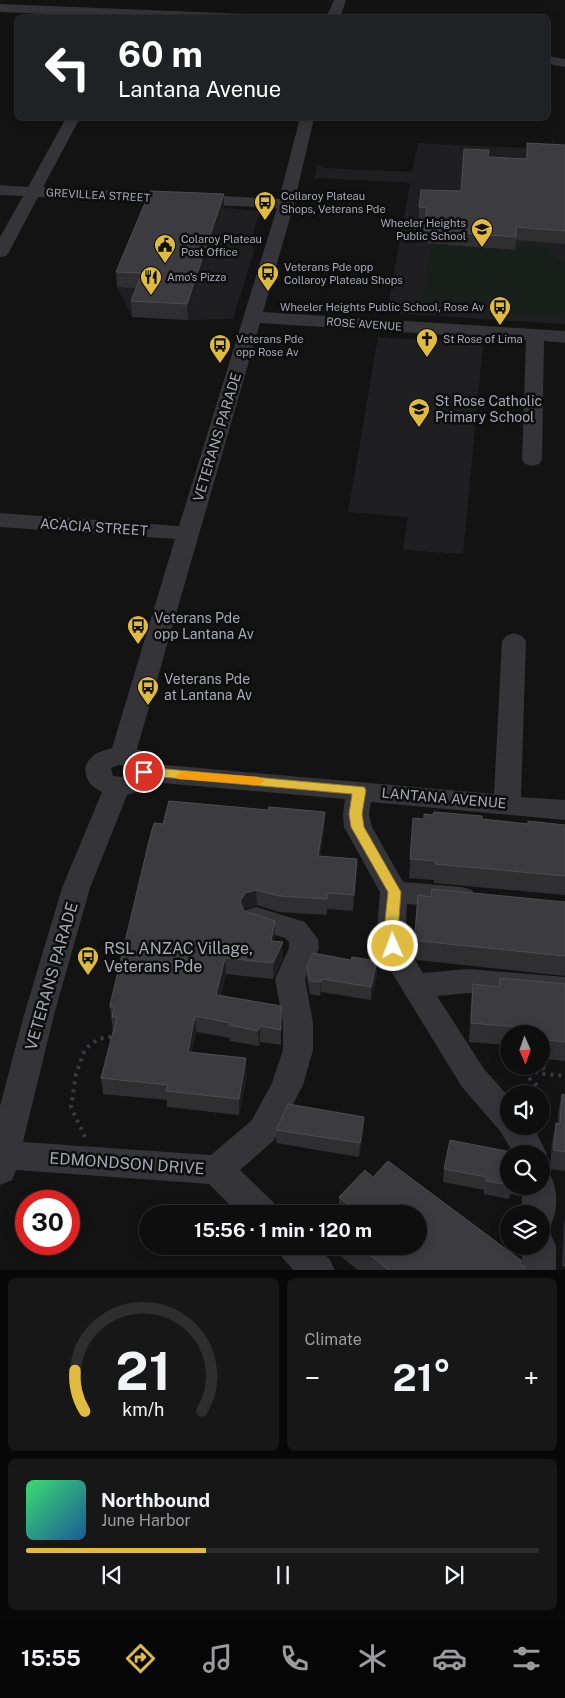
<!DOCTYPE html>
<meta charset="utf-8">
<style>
:root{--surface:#0e0e0f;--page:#171718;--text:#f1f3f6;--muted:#9b9c9e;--line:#2e2e2f;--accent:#dfbb40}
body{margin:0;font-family:"Public Sans",sans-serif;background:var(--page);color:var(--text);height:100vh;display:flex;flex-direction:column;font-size:19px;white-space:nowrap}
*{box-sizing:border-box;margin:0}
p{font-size:16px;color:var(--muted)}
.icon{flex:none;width:28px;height:28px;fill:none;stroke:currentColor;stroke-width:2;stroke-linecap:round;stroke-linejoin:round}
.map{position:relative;height:1270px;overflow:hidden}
.details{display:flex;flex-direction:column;gap:8px;padding:8px;background:#080808;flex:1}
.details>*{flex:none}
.top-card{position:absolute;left:15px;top:15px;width:535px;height:105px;border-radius:8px;box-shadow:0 2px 12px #0003,0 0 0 1px var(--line);background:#202124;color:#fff;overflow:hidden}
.needle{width:32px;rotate:178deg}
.buttons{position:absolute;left:500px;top:1025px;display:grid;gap:10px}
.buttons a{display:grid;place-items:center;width:50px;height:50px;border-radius:50%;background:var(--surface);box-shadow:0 2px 12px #0003,0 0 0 1px var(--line);font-size:25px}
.speed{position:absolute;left:15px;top:1190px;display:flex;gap:10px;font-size:25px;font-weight:700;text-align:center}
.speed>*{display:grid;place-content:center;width:65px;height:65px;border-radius:50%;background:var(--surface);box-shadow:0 2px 12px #0003,0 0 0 1px var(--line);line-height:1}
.speed .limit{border:8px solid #d22;background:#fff;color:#111}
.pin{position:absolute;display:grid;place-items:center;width:42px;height:42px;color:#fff;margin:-21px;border:2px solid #fff;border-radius:50%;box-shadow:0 1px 5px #0007}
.me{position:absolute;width:55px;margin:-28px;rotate:358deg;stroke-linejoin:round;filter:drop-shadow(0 0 4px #0008)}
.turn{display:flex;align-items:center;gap:18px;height:105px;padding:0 20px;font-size:22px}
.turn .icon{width:65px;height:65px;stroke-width:2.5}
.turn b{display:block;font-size:35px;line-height:42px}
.big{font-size:38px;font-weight:700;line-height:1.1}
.details .tile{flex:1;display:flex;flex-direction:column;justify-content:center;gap:8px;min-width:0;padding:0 18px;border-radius:8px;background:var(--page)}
.details .dial{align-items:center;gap:0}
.dial svg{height:130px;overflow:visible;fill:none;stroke:var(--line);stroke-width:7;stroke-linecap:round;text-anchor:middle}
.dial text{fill:var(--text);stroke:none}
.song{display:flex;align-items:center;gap:15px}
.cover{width:60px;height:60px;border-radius:8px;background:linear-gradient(135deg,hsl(140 70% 55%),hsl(210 70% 35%))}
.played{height:5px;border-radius:2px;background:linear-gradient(90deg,var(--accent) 35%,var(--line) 35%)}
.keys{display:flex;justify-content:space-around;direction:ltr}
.heat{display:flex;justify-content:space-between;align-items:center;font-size:28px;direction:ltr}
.details .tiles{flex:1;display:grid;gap:8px;grid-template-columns:1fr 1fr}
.tile:last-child{grid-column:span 2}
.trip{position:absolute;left:139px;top:1205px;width:288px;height:50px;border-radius:25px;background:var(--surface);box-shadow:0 2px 12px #0003,0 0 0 1px var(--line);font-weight:700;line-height:50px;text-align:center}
.tabs{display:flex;height:80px;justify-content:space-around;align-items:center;background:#060606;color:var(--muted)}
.tabs .icon{width:35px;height:35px}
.tabs .current{color:var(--accent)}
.tabs b{font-size:22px;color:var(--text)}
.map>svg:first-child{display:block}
.built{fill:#1f1f21}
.green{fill:#191f1b}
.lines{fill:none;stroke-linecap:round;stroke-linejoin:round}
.path{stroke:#3a3b40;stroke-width:4;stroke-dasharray:3 5;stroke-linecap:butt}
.minor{fill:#343439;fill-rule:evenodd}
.wall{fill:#2f2f32}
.shaded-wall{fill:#1e1e20}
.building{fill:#3c3c40;stroke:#4c4d52}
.route{fill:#dfbb40;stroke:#917a2a}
.slow{fill:#f59e0b}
.labels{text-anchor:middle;stroke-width:5;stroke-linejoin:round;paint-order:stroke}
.far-street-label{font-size:11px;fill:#a6a8b3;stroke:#0e0e0f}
.far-poi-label{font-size:11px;fill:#a6a8b3;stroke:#0e0e0f;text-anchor:start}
.poi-label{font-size:14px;fill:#a6a8b3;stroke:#0e0e0f;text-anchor:start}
.street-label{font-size:14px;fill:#a6a8b3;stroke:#0e0e0f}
.near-poi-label{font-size:16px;fill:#a6a8b3;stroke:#0e0e0f;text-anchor:start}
.near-street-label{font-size:16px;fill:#a6a8b3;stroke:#0e0e0f}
</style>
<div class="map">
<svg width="565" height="1271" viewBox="0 0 565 1271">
<rect width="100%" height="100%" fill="#131314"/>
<path class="built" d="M418 143 565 150V324L387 313 410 183 319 178 314 180 317 164 324 168 412 172Z
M151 206 224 209 226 208 260 211 251 240 254 251 233 319 188 320 132 317 117 287Z
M378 337 483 344 463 554 403 550 408 517 348 512Z"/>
<path class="green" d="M431 244 476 246V248L515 251 516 247 550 248V255L565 263V317L422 306Z"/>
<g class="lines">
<path class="path" d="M543 1059 544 1074
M519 1066 520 1070 538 1086 539 1094
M529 1066 537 1073 565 1076
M85 1137 71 1107 76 1074 85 1049 98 1039 115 1036"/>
<path class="minor" d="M334 0H346L340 18H326Z
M0 4 246 14 252 18H138L0 12Z
M548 56 565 59V67L548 64Z
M66 118H80L43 187 279 199 300 118H314L294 204 263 312 565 331V343L544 341 542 460 539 464 532 466 525 464 522 460 526 340 260 323 137 749 150 756 155 764 494 794 502 641 506 636 514 633 522 636 526 641 521 797 565 800V820L371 802 369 814 372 827 403 882 462 887 472 890 476 898 472 906 462 909 407 904C405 937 405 945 423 973L468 969 565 977V1001L468 993 437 996 484 1069 509 1097V1126H533L547 1154 543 1164 541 1154H514L500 1131 462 1087 386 963 378 946 377 931 380 892 344 827 343 814 345 799 151 782 145 789 127 795 90 888 54 1015 23 1142 211 1155 252 1120 272 1083 283 1050V1023L275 979 289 948V942L285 938 246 926 242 918 246 910 256 907 305 922 318 939 319 948 305 979 313 1023V1050L303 1085 274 1140 240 1170 274 1203 279 1214H239L209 1184 16 1170 12 1180 0 1185V1106L24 1015 62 888 102 792C87 786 78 768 93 756 97 752 106 750 112 748L175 539 0 527V513L179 526 277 208 38 197 9 252 6 256 0 257V237L23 196 0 195V185L28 187ZM119 765 129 767 131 771 122 777 113 776 111 768Z
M541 1172 551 1176C558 1191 558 1209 551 1225L541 1228V1214H522V1186H541Z
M541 1231 551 1235 556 1246V1271H522V1246H541Z
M277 1246H317L330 1260 335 1271H294L282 1257Z"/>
</g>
<path class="wall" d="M527 143 565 145V244L516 240 515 250 423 243 425 220H419V207L461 191 488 157 526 159Z
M224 194V209L188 320 132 317 131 301 136 288 117 287 116 272Z
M413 818 424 819H482L528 824 565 825V895L434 883V880L409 878Z
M163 824 325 828 320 856 357 859 353 911 327 909V915L279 912 257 905 245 908 244 911 275 921 274 941 283 958 273 979 226 974 221 995 281 1006V1045L260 1042 259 1046 230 1041V1038L196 1032 192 1052 247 1074 239 1115 167 1107V1100L103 1094 101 1078 113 1031 110 1007Z
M431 897 565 902V976L417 960 413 952 415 933Z
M307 966 377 975 371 1000 321 992 320 996 310 994 307 979Z
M500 978 565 984V1061L543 1059 542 1054 541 1053V1034H509V1045L469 1042 471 1003 473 984 499 987Z
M562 1094 565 1095V1171L550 1169 552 1142 556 1123H558V1113Z
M276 1130H364L359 1157 276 1143Z
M509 1154V1186H522L520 1196 510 1194 509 1199 484 1194V1190L443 1182 444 1169Z
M373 1177 521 1264 525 1271H359L328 1246H418L339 1213V1197Z
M565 1219V1267L562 1266 564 1223Z"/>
<path class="shaded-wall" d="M224 194V209L188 320 187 304Z
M325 812V828L318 871V856Z
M256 890 257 905 245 908 240 917V902L245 893Z
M275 921V937L271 957V941Z
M283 942V958L273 979V963Z
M225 958 226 974 217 1010 216 995Z
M377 961V975L371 1000V987Z
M322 979 321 992 320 996 321 982Z
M195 1016 196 1032 189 1067 188 1052Z
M260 1026V1042L259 1046 258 1031Z
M246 1058 247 1074 239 1115V1099Z
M364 1117V1130L359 1157 360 1143Z"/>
<path class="building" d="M527 143 565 145V231L516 227V237L424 230 427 208 419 207 421 190 461 191 464 149 489 150 488 157 527 159Z
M150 191 224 194 187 304 131 301 142 273 116 272Z
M169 801 268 810 269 807 325 812 318 856 357 859 354 895 328 893 327 899 279 896 256 890 245 893 240 902 244 911 275 921 271 941 283 942 273 963 225 958 216 995 281 1006V1030L260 1026 258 1031 229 1025 230 1023 195 1016 188 1052 246 1058 239 1099 166 1091 168 1085 101 1078 117 1017H112L114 1007H110V1005L149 841 154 823 163 824Z
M434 812 482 816V819L528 824V821L565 825V876L435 864 436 861 410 859 413 818 424 819V814L433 815Z
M432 889 565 902V956L419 941 415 933 418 895 431 897Z
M313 953 351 960 352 957 377 961 371 987 322 979 321 982 310 981 307 966Z
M500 978 565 984V1042L546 1040 545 1035 529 1033 530 1028 471 1023 473 984 499 987Z
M562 1094 565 1095V1152L554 1150 556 1123 560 1124Z
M288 1104 364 1117 360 1143 276 1130Z
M450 1140 521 1154H509V1185L486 1181V1177L444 1169Z
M388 1161 522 1261 520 1263 525 1267 522 1271H390L359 1246H418V1214H338L348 1204 339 1197 365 1170 373 1177Z"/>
<path class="route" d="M144 767 364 787 366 790 362 814 364 827 401 892 398 931 400 946 398 950 393 952 388 950 384 931 388 892 351 827 349 814 352 794 139 775 137 772Z"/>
<path class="slow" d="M182 771 259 777 265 781 259 785 178 779 176 776Z"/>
<defs>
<g id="bus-pin" transform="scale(1.125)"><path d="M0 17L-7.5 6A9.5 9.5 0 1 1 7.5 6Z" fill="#dfbb40" stroke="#0e0e0f"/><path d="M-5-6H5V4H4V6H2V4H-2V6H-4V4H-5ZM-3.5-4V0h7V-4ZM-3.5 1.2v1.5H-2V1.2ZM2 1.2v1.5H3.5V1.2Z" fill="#111"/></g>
<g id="school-pin" transform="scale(1.125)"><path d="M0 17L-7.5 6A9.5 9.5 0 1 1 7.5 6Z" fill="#dfbb40" stroke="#0e0e0f"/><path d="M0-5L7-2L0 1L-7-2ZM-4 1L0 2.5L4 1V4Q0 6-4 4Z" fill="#111"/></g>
<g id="civic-pin" transform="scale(1.125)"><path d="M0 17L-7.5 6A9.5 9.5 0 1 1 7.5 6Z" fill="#dfbb40" stroke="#0e0e0f"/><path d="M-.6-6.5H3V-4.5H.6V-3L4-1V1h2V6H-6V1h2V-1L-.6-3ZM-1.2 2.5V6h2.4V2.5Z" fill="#111"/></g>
<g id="restaurant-pin" transform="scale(1.125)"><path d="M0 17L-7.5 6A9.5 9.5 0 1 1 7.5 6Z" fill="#dfbb40" stroke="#0e0e0f"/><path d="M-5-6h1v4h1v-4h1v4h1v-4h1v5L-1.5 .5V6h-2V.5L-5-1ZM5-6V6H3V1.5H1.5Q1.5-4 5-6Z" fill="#111"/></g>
<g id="church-pin" transform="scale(1.125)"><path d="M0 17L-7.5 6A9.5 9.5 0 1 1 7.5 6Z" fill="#dfbb40" stroke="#0e0e0f"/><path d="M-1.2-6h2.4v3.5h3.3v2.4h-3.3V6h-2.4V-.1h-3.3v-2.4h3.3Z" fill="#111"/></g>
</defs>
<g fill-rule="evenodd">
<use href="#bus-pin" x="265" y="202"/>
<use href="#school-pin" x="482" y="229"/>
<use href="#civic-pin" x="165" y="245"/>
<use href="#bus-pin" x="268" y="273"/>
<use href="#restaurant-pin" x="151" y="277"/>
<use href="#bus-pin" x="500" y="307"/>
<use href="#church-pin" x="427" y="339"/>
<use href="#bus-pin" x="220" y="345"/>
<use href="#school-pin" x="419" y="409"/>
<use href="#bus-pin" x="138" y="626"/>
<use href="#bus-pin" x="148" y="687"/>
<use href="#bus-pin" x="88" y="957"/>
</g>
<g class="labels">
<g class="far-street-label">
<text transform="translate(98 195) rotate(3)" y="4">GREVILLEA STREET</text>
<text transform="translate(364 324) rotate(4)" y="4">ROSE AVENUE</text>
</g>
<g class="far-poi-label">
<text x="281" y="200">Collaroy Plateau<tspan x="281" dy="13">Shops, Veterans Pde</tspan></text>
<text x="466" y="227" text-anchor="end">Wheeler Heights<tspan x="466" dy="13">Public School</tspan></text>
<text x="181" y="243">Colaroy Plateau<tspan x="181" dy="13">Post Office</tspan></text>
<text x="284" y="271">Veterans Pde opp<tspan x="284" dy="13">Collaroy Plateau Shops</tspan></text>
<text x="167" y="281">Amo's Pizza</text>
<text x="484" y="311" text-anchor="end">Wheeler Heights Public School, Rose Av</text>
<text x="236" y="343">Veterans Pde<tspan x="236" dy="13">opp Rose Av</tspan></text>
<text x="443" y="343">St Rose of Lima</text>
</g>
<g class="poi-label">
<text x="435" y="406">St Rose Catholic<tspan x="435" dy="16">Primary School</tspan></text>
<text x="154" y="623">Veterans Pde<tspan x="154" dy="16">opp Lantana Av</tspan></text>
<text x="164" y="684">Veterans Pde<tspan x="164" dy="16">at Lantana Av</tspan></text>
</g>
<g class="street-label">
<text transform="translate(217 437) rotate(-73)" y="5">VETERANS PARADE</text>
<text transform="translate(94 527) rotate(4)" y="5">ACACIA STREET</text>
<text transform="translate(444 798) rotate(5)" y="5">LANTANA AVENUE</text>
</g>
<g class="near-poi-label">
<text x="104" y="954">RSL ANZAC Village,<tspan x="104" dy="18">Veterans Pde</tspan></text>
</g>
<g class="near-street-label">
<text transform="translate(51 976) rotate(-74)" y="6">VETERANS PARADE</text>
<text transform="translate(127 1163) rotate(4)" y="6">EDMONDSON DRIVE</text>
</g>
</g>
</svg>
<div class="buttons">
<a><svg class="needle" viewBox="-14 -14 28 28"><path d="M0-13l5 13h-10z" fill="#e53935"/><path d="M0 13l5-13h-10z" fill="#9b9c9e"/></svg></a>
<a><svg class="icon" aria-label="sound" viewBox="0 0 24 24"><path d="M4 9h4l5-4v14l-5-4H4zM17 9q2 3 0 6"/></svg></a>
<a><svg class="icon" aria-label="search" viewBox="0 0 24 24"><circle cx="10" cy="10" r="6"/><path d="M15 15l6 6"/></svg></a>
<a><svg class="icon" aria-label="layers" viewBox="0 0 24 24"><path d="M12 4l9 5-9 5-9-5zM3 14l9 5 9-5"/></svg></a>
</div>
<div class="speed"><div class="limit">30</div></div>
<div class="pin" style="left:144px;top:772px;background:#d93025"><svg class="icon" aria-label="arrive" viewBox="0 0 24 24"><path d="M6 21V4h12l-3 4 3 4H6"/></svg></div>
<svg class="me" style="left:393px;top:946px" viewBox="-20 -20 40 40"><circle r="17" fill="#dfbb40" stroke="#fff" stroke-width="3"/><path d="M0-11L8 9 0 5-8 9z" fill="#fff"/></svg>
<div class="trip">15:56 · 1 min · 120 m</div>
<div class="top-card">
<div class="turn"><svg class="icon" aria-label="left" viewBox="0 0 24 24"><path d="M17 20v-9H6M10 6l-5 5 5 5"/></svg><div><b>60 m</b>Lantana Avenue</div></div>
</div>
</div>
<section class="details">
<div class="tiles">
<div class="tile dial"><svg viewBox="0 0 100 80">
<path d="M14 69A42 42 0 1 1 86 69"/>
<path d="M14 69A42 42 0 0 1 8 44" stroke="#dfbb40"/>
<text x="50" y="56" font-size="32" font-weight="700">21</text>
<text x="50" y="72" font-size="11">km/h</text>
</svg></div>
<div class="tile"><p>Climate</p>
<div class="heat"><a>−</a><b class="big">21°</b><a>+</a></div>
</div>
<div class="tile">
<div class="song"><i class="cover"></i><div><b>Northbound</b><p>June Harbor</p></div></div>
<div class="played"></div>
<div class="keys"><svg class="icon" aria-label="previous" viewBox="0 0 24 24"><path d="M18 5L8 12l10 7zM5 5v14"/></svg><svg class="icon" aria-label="pause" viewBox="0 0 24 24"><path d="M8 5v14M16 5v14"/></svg><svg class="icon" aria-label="next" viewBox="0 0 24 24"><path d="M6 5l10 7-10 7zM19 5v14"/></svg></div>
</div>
</div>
</section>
<nav class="tabs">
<b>15:55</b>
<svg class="icon current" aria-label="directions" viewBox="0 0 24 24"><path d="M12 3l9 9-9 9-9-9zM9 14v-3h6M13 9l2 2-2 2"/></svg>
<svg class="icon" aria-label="music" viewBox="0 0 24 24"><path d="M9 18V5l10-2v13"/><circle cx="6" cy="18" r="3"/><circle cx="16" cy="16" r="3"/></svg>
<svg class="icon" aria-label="phone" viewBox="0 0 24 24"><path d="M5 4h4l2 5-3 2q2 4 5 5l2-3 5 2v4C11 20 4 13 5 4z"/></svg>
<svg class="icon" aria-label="climate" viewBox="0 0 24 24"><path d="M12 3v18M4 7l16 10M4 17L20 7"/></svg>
<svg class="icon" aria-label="car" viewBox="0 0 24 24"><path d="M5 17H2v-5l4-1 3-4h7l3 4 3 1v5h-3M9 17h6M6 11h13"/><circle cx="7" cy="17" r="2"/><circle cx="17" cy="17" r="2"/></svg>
<svg class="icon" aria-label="filters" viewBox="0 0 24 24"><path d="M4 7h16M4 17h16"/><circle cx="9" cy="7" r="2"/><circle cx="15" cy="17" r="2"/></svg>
</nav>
